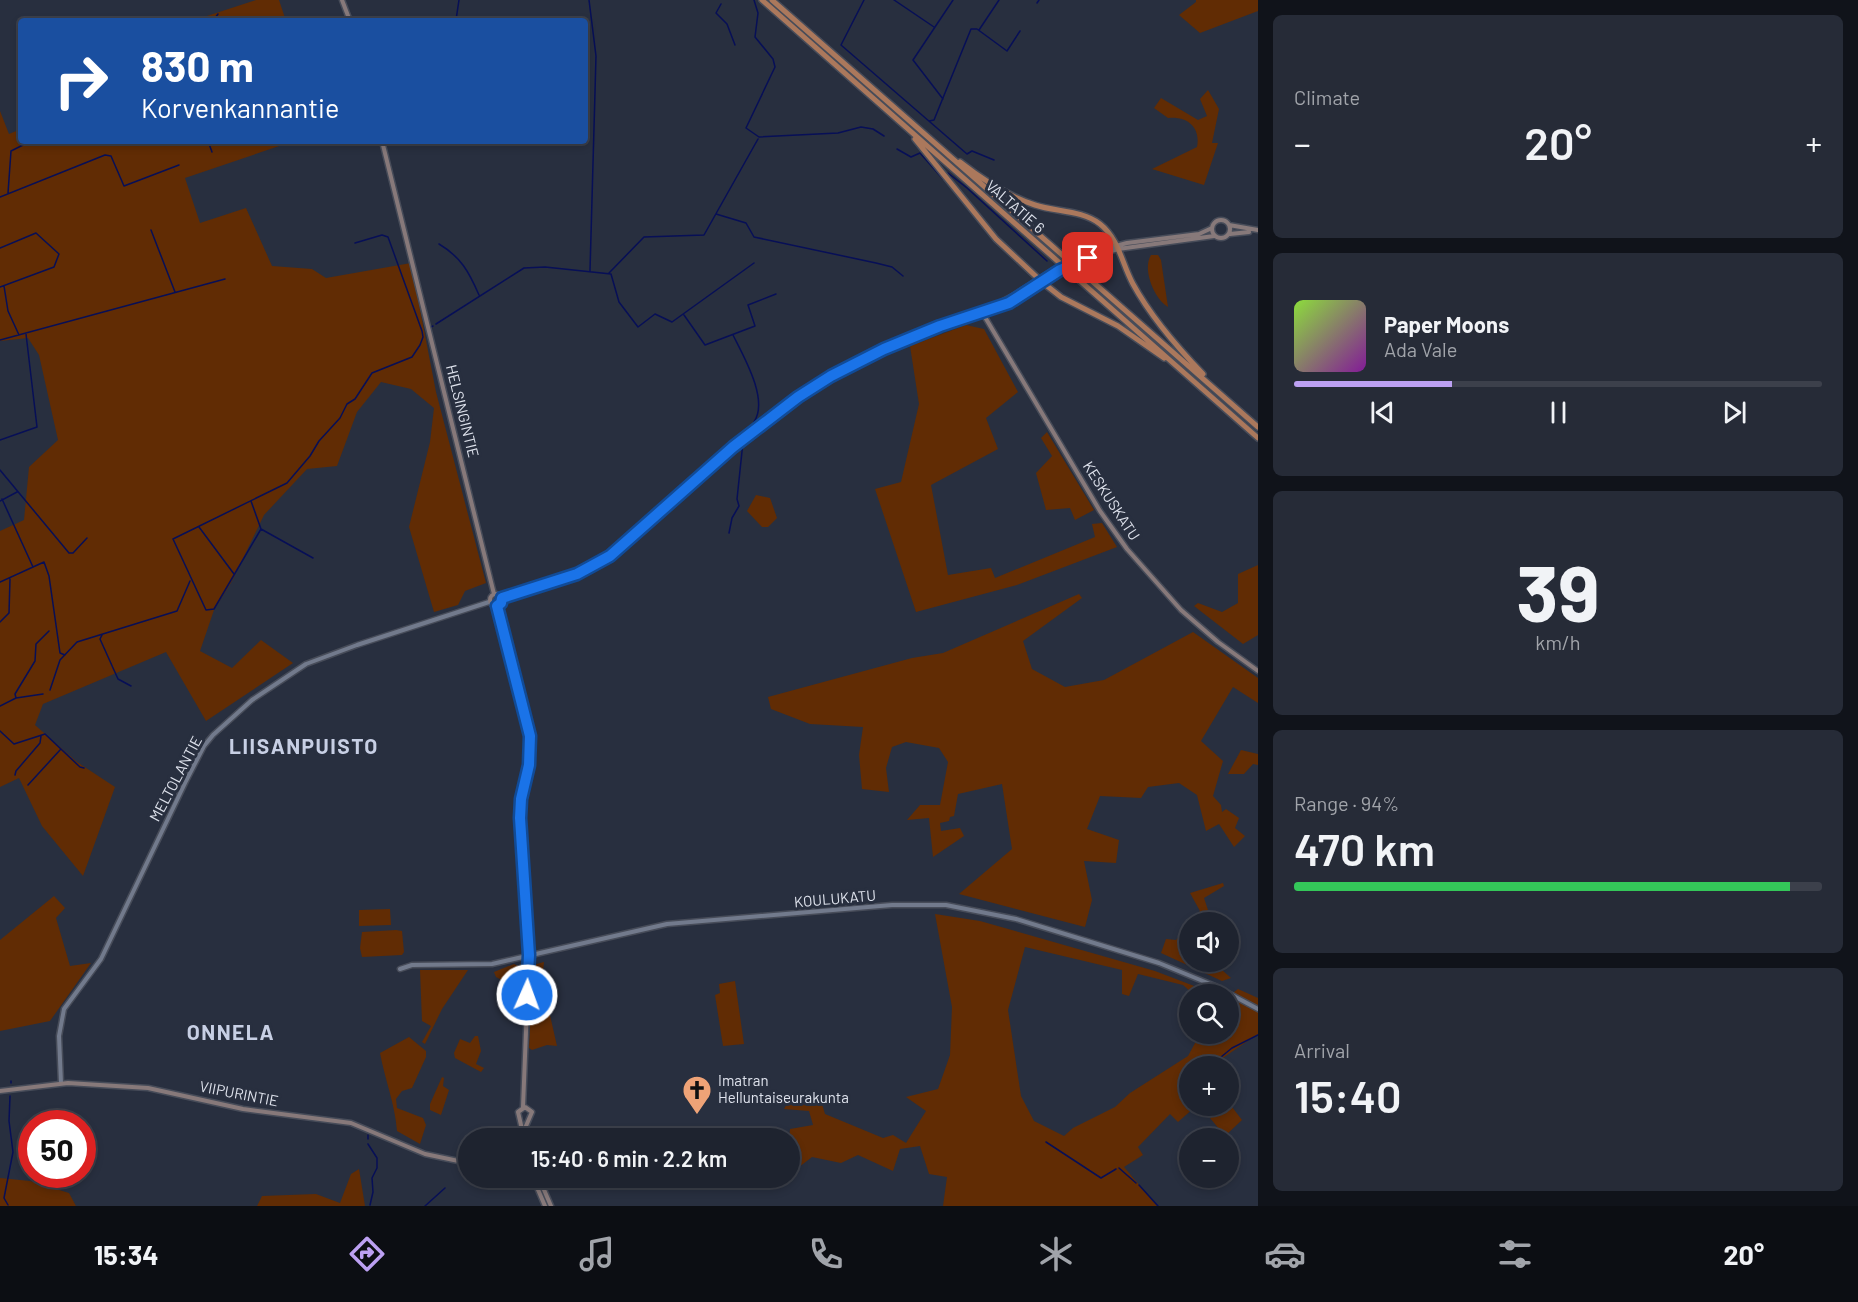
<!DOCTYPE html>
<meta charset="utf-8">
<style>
:root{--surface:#1e232f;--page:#262b37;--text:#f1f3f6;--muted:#a1a4aa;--line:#3c404b;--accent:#bca0f2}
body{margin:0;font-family:Barlow,sans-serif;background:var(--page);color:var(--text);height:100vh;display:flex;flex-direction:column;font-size:22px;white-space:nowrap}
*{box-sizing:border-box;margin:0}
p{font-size:20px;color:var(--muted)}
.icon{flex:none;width:33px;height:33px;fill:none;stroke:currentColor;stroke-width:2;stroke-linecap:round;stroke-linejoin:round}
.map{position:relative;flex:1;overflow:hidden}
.sheet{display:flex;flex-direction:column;gap:15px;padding:15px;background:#10131a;width:600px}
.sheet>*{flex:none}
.hud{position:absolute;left:18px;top:18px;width:570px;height:126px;border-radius:6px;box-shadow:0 3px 9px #0003,0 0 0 2px var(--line);background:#1a4fa0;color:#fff;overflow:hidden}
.fabs{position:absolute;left:1179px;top:912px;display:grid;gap:12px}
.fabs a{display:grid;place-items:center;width:60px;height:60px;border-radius:50%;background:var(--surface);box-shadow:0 3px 9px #0003,0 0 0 2px var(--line);font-size:30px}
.speed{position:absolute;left:18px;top:1110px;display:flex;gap:12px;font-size:30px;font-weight:700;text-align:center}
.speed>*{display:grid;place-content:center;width:78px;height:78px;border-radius:50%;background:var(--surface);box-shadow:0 3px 9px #0003,0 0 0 2px var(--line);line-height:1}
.speed .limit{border:9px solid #d22;background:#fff;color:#111}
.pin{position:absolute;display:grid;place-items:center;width:51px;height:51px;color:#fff;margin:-26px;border-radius:12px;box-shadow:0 3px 9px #0006}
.me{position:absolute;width:66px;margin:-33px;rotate:2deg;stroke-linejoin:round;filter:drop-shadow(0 0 4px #0008)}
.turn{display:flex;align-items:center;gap:21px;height:126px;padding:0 24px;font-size:27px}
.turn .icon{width:78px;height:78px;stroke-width:2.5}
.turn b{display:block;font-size:42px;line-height:51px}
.big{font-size:45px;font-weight:600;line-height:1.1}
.sheet .widget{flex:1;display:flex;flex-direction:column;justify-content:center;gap:9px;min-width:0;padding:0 21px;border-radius:9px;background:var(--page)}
.sheet .dial{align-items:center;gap:0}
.dial b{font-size:78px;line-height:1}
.song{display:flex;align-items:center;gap:18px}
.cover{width:72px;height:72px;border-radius:9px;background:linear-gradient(135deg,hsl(90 70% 55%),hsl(290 70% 35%))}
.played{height:6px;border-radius:3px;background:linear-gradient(90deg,var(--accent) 30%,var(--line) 30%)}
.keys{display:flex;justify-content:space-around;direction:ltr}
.heat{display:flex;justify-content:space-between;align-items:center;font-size:33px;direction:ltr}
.charge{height:9px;border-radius:4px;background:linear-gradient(90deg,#34c759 94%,var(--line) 0)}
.trip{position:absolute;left:458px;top:1128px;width:342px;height:60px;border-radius:30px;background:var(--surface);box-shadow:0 3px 9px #0003,0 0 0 2px var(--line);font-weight:600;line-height:60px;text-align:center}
.tabs{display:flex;height:96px;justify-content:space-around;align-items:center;background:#0c0e13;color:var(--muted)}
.tabs .icon{width:42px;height:42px}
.tabs .current{color:var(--accent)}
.tabs b{font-size:27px;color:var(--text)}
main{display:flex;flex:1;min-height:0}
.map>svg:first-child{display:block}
.green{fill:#612c04}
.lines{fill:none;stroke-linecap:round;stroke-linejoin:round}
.stream{stroke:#070f57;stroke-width:1.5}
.tertiary-casing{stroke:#474c59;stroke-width:7}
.secondary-casing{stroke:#474c59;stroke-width:7}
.trunk-casing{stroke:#474c59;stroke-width:8}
.tertiary{stroke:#727a8c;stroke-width:4}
.secondary{stroke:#87797a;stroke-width:4}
.trunk{stroke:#ab785c;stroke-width:5}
.secondary-bridge-casing{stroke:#474c59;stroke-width:7;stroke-linecap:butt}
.secondary-bridge{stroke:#87797a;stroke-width:4}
.route-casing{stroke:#114b97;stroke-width:15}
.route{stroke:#1a73e8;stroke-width:10}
.labels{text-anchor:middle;stroke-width:6;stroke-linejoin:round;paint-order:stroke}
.street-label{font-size:15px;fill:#dfe3ed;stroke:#282f3f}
.poi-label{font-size:15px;fill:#dfe3ed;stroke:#282f3f;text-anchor:start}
.district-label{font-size:21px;font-weight:bold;letter-spacing:1.5px;fill:#c7cfe4;stroke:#282f3f}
</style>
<main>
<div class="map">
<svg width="1258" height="1206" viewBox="0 0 1258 1206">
<rect width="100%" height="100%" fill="#282f3f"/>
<path class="green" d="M256 0H279L286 21H202L207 16Z
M1196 0H1258V11L1200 33 1179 15 1196 2Z
M1208 90 1219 109 1212 143H1218L1204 185 1152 169 1197 147C1201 127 1187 116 1168 118L1154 108 1161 98 1198 120 1207 116 1200 99Z
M0 111 9 134 21 129V141H294L185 178 200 223 246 208 272 266 312 269 326 278 411 263 436 392 486 583 465 591 458 605 434 612 409 527 430 442 434 408 411 389 381 382 357 412 337 466 307 469 264 515 232 581 214 610 200 651 232 668 261 640 293 663 206 721 166 652 43 704 35 725 77 762 115 787 83 876 42 826 19 778 0 787V531L24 520 29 467 58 440 39 355 28 338 0 341Z
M1151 255H1158L1161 260 1168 307C1154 299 1142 269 1151 255Z
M966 325 984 329 1018 392 986 418 998 449 931 485 948 575 991 568 995 578 1095 537 1092 524 1102 523 1117 547 1017 585 916 612 875 489 901 482 919 404 910 346Z
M1047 432 1094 510 1075 520 1070 508 1046 510 1036 473 1052 456 1041 438Z
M756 495 770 498 777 518 768 527H762L747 511Z
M1258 565V635L1243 644 1194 606 1198 603 1222 612 1238 603V574Z
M1079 594 1082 598 1023 641 1032 669 1065 687 1104 680 1193 632 1258 678V703L1233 687 1201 741 1223 761 1213 796 1221 805 1222 812 1226 809 1239 818 1235 828 1245 836 1234 847 1219 824 1206 831 1197 795 1179 783 1148 787 1141 798 1100 796 1087 829 1119 840 1116 863 1084 861 1092 900 1085 927 959 894 1012 849 1002 784 958 794 954 816 950 817 949 821 940 823 941 831 960 828 964 836 933 857 929 818 907 820 920 805H940L948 762 939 748 906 742 892 747 886 768 889 792 862 789 859 755 863 727 810 724 771 709 768 697 912 658 943 653Z
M1241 750 1258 754V765L1253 764 1244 774H1228Z
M1223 883 1224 886 1204 898 1212 922H1191L1200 911 1190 893Z
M54 896 65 908 56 918 70 966 91 963 50 1021 0 1031V940Z
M390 909 391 925 359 926V910Z
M935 914 980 921 1155 971 1215 994H1193L1183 985 1138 974 1129 996 1122 994V970L1025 947 1008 1010 1021 1096 1034 1121 1064 1136 1073 1128 1115 1107 1130 1093 1188 1056 1200 1034H1228L1229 996 1238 989 1258 998V1034L1211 1066H1190V1106L1195 1107 1178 1122 1170 1114 1138 1147 1143 1155 1124 1167 1157 1206H943L947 1177 929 1174 920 1146 900 1149 893 1171 858 1155 841 1163 812 1157 794 1171 789 1142 790 1129 813 1125 809 1111 784 1109 791 1096 819 1094 825 1114 883 1138 893 1135 906 1143 926 1111 906 1097 938 1089 950 1055 952 1007Z
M1189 924 1190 962H1213L1231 978 1222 981 1161 953 1166 939 1176 940Z
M396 930 402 931 404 952 402 955 362 957 360 948 362 932Z
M544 962 542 980 557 1046 547 1045 532 1050 529 1048 533 965Z
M514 964 520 967V990L496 977 494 972Z
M420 970H468L442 1009 425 1044 422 1042 431 1026 422 1021Z
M735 981 744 1044 723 1046 715 995 720 993 719 984Z
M475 1036H478L481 1051 476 1064 484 1068 481 1072 455 1058 454 1053 460 1039 470 1043Z
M409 1037 426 1051V1057L412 1088 402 1091 396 1099 397 1108 423 1118 426 1125 420 1144 397 1131C395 1104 385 1080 380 1053Z
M442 1077 444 1078 443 1086 449 1090 441 1115 430 1110V1104Z
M1229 1103 1242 1120 1225 1136 1210 1118 1223 1106H1228Z
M359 1169 365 1206H257L262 1196 316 1194 340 1203 351 1174Z
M0 1178 30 1181 69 1193 76 1206H0Z"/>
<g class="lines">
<path class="stream" d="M589 0 596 56 590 271
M754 0 758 13 755 37 773 59 775 67 746 128 759 137 838 133 861 127 873 129 884 136
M864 0 841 45 967 154 972 151 994 160
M894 0 934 27
M1037 3 1039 0
M721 4 716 13 727 24 735 45
M456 20 459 0
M213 21 218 14
M979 30 999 0
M943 99 913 60 953 0
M929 121 934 120 971 29H977L1007 51 1020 31
M208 141 212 152
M897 149 911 157 920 153
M920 153 943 179
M948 173 967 188 1047 261
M8 193 11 151 31 141
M0 197 105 155 111 156 124 186 179 165
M716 214 746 223 754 237 876 263 892 267 903 276
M151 230 175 292
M439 244C461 257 469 272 479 295
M0 248 36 233 59 254 54 267 0 287
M609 273 644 237 704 235 758 139
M4 286 8 311 19 335
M684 315 705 345 755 326 748 305 776 294
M436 324 524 268 545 267 611 274 619 302 638 327 655 314 672 322 754 263
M431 327 433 326
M733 335C744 357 769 400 754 422
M0 340 225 279
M0 440 37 427 26 334
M0 470 69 553H73L87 538
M2 499 33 567
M0 501 17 492
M251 501 261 529 313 558
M199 527 234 574
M261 529 214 609 206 610 173 539 287 483 310 456 319 441 340 418 347 404 355 399 372 373 412 357 420 345 423 337 422 331 388 237 382 235 355 243
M729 533 732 518 739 506 737 499 743 442
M0 582 44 562 49 576 60 653 65 655
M0 622 9 613 10 579
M102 635 100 639 118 679 131 686
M50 690 60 660 77 642 177 611 190 581
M16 698 15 694 35 661 36 644 49 631
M0 706 16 698 43 694
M0 731 14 744 45 734 80 767 84 768
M15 775 16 771 40 743 41 736
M28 785 60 750
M1210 1066 1232 1048 1258 1035
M11 1081V1083
M368 1135V1139
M1046 1142 1101 1178 1116 1169
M368 1144 377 1158V1168L372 1178 373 1192 370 1205
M1119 1168 1136 1183
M1139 1185 1158 1206
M8 1205 4 1198 13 1152 9 1121 10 1096
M425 1206 445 1188"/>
<g class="tertiary-casing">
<path id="tertiary" d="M400 969 412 965 492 964 667 924 892 905H946L1016 919 1159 963 1215 986 1258 1009
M61 1083 59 1036 64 1009 101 959 186 781 204 746 213 735 252 700 306 664 357 645 489 602"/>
</g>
<g class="secondary-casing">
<path id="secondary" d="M342 0 350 21
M382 141 494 594
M1212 229a9 9 0 1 1 18 0a9 9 0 1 1-18 0Z
M1229 225 1258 230
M1230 234 1249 232
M1086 254 1127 243 1199 234 1212 228
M1088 258 1118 249 1214 236
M988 309 1016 294 1052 271
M982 312 1100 511 1127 549 1181 610 1218 642 1258 671
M490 600a6 6 0 1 1 12 0a6 6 0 1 1-12 0Z
M502 598 577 574 601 562 626 543 733 447 798 397 831 376 884 349 952 322 1009 303 1054 274
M497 606 522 698 531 745 520 818 529 955 523 1107
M0 1091 68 1083 148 1088 243 1109 351 1123 425 1154 468 1163
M524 1138 518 1112 525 1107 532 1112 526 1126 528 1138
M533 1178 545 1206
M539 1178 551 1206"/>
</g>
<g class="trunk-casing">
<path id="trunk" d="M762 0 1258 438
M772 0 1258 427
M915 139 996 239 1042 282 1061 297 1118 326 1164 358
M960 162C983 180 1007 196 1035 205 1056 212 1082 210 1100 224 1119 239 1122 264 1133 284 1151 317 1176 346 1203 374"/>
</g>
<use href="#tertiary" class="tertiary"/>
<use href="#secondary" class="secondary"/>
<use href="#trunk" class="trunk"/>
<g class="secondary-bridge-casing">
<path id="secondary-bridge" d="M1052 271 1086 254
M1054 274 1088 258"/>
</g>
<use href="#secondary-bridge" class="secondary-bridge"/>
</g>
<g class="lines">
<g class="route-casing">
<path id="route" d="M527 995 529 955 520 818 521 799 529 765 530 736 497 606 501 603 502 598 577 574 610 556 733 447 798 397 831 376 884 349 940 326 1009 303 1060 270 1088 258"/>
</g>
<use href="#route" class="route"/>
</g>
<defs>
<g id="church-pin" transform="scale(1.5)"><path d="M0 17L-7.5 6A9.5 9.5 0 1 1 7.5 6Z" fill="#efa377" stroke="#282f3f"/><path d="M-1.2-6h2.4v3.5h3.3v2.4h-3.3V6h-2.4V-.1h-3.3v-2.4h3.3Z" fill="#111"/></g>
</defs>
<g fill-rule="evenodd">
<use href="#church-pin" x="697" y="1090"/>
</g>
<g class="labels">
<g class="street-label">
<text transform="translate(1015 207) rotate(41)" y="5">VALTATIE 6</text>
<text transform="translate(462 411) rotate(76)" y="5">HELSINGINTIE</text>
<text transform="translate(1111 501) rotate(57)" y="5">KESKUSKATU</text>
<text transform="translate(176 779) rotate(-62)" y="5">MELTOLANTIE</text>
<text transform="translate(835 899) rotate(-5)" y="5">KOULUKATU</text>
<text transform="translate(239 1094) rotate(11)" y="5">VIIPURINTIE</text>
</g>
<g class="poi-label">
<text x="718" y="1086">Imatran<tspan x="718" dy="17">Helluntaiseurakunta</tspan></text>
</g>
<g class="district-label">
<text x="304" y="754">LIISANPUISTO</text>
<text x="231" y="1040">ONNELA</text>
</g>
</g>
</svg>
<div class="fabs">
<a><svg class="icon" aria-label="sound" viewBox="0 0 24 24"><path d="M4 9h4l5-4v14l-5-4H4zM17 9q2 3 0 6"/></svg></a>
<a><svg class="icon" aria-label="search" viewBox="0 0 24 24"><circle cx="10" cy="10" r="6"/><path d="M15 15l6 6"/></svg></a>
<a>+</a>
<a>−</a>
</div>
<div class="speed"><div class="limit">50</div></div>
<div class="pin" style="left:1088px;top:258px;background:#d93025"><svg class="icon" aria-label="arrive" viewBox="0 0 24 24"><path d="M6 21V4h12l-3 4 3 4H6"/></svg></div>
<svg class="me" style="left:527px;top:995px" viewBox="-20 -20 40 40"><circle r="17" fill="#1a73e8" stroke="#fff" stroke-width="3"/><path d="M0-11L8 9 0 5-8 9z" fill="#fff"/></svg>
<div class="trip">15:40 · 6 min · 2.2 km</div>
<div class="hud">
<div class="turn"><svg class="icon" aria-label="right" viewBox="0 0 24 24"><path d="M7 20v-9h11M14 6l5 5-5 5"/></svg><div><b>830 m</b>Korvenkannantie</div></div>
</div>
</div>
<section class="sheet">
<div class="widget"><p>Climate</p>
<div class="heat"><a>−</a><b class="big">20°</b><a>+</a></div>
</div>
<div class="widget">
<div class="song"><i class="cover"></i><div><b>Paper Moons</b><p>Ada Vale</p></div></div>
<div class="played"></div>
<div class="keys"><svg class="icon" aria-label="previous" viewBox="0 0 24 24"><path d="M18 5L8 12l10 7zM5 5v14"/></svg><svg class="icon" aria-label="pause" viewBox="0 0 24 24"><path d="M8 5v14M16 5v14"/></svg><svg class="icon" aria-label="next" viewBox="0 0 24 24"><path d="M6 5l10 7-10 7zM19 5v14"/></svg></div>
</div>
<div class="widget dial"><b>39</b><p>km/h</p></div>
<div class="widget"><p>Range · 94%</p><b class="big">470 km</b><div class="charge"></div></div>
<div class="widget"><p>Arrival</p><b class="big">15:40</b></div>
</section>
</main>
<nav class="tabs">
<b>15:34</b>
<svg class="icon current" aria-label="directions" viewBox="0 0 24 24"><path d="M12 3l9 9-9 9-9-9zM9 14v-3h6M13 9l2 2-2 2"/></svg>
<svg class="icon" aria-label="music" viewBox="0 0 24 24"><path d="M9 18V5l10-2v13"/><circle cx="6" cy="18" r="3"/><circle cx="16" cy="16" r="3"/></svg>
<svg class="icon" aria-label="phone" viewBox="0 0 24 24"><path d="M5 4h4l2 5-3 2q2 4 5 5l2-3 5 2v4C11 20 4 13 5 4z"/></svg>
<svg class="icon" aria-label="climate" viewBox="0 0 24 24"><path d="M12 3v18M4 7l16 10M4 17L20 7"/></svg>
<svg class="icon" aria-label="car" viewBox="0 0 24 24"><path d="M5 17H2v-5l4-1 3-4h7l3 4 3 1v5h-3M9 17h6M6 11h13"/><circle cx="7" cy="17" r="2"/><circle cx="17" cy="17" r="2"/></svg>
<svg class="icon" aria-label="filters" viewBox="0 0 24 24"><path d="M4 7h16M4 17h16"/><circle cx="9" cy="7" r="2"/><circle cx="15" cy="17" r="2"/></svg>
<b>20°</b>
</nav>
